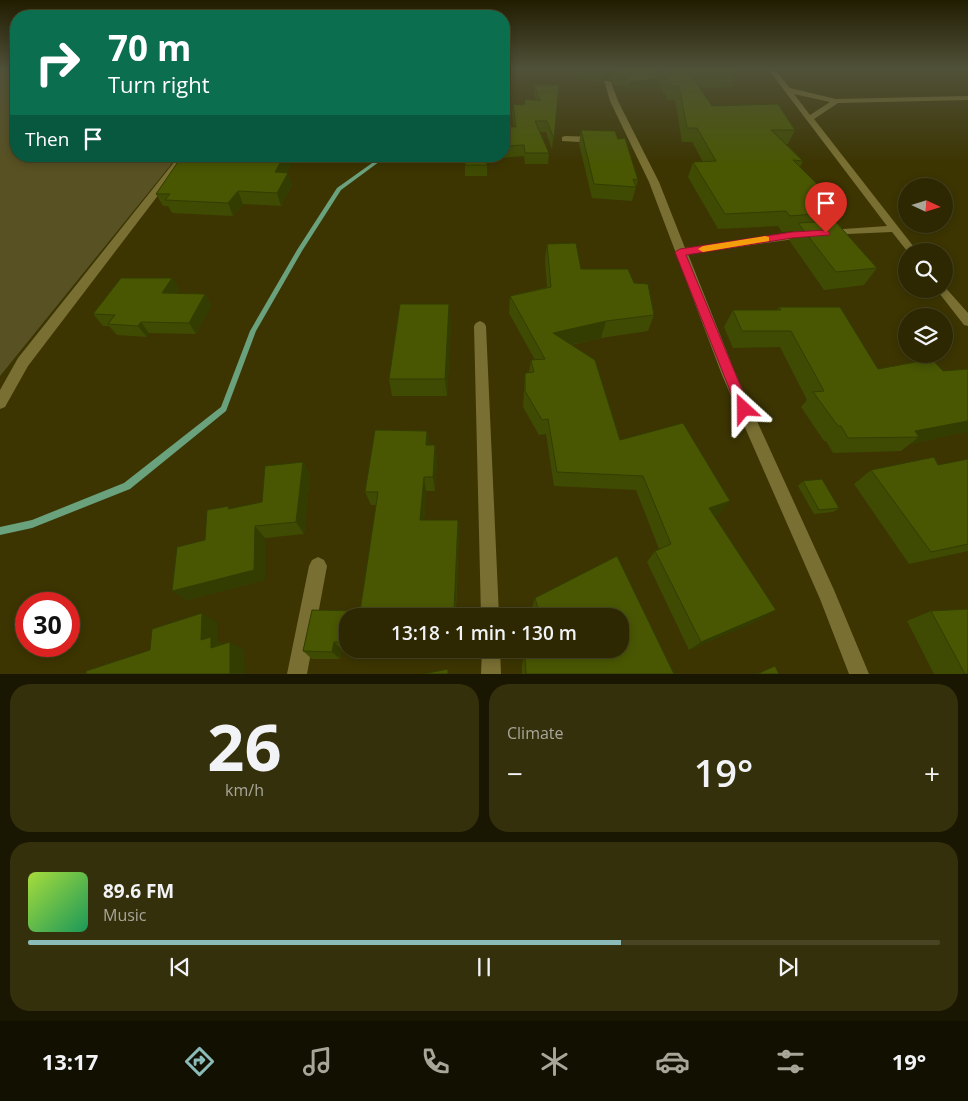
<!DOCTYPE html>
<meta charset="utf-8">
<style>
:root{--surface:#2d2802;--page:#35300c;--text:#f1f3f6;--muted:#a7a699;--line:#484424;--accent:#8bbbb9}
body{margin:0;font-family:"Open Sans",sans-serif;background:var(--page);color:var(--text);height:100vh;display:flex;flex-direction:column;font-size:19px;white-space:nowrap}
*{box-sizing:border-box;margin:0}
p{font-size:16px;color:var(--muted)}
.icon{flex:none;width:28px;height:28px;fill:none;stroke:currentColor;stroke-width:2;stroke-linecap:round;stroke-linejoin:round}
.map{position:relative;height:674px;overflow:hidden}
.drawer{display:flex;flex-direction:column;gap:10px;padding:10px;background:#191601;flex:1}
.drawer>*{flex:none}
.top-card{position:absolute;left:10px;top:10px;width:500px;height:152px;border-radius:20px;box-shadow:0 2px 8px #0003,0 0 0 1px var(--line);background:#0b6e4f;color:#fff;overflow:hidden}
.needle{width:32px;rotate:94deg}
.tools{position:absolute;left:898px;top:178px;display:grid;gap:10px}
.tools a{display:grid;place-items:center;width:55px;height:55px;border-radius:50%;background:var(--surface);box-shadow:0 2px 8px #0003,0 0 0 1px var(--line);font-size:25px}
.speed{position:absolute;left:15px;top:592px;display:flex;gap:10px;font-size:25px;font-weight:700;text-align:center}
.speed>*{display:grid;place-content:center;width:65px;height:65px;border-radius:50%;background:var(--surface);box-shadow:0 2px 8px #0003,0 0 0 1px var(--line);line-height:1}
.speed .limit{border:8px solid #d22;background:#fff;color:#111}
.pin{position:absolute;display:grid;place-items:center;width:42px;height:42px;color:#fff;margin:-51px -21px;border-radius:50% 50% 50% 0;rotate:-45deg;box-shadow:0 0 5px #0007}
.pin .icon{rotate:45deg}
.me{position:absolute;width:55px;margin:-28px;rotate:336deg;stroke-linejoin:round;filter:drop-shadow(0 0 4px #0008)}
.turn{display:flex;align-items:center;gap:18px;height:105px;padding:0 15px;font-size:22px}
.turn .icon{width:65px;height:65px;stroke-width:2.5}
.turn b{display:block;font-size:35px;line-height:42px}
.then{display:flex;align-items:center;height:48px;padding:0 15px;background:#0003;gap:10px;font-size:19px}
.big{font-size:38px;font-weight:600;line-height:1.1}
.drawer .card{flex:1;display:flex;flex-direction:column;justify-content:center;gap:8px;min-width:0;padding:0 18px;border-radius:20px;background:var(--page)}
.drawer .dial{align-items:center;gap:0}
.dial b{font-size:65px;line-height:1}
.song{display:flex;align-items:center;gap:15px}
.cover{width:60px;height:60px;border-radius:8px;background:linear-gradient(135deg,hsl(80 70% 55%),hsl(150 70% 35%))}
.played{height:5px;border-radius:2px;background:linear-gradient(90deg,var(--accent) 65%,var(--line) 65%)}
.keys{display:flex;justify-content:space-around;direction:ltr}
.heat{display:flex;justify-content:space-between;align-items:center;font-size:28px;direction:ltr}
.drawer .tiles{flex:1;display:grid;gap:10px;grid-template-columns:1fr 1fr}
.card:last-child{grid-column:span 2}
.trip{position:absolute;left:339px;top:608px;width:290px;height:50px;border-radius:20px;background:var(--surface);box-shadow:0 2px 8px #0003,0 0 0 1px var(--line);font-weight:600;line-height:50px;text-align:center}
.tabs{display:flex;height:80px;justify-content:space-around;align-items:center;background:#121001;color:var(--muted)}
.tabs .icon{width:35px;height:35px}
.tabs .selected{color:var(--accent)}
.tabs b{font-size:22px;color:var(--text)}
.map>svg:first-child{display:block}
.green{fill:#585123}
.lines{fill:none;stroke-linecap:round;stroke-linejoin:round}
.stream{fill:#6aa27e;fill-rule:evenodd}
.street{fill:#796f32;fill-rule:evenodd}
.wall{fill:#3f4b03}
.shaded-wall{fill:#333d02}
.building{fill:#495703;stroke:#333d02}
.route{fill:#e11d48;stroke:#92132f}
.slow{fill:#f59e0b}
</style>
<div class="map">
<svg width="968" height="674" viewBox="0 0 968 674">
<rect width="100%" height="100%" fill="#3c3502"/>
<path class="green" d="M0 69H16V156H178L0 376Z"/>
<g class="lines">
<path class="stream" d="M382 156H387L341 190 302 251 256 331 226 411 130 489 32 528 0 535V527L32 520 124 483 221 407 250 331 297 250 337 188Z"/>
<path class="street" d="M768 69H774L790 88 836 99 968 96V100L838 103 814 119 917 251H907L892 232 825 235 824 233 829 230 887 226ZM794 94 830 102 810 115Z
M604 80 611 82 618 101 659 182 685 248 809 231 814 234 809 237 688 254 736 375 834 590 869 674H849L820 599 722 375 649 182 610 101Z
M565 136 596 137 600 140 596 143 562 141V137Z
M179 156H188L28 366 5 407 0 409V390L18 358Z
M944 286 968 313V326L964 325 936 289H944Z
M480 321 484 323 486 326 499 616H481L474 326 476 323Z
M318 557 324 560 327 566 307 674H287L309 566 312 560Z
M482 649H500L501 674H481Z"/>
</g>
<path class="wall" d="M574 69H737L731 87 700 88 712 106 795 130 788 144H786L803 161 800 167 840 207 831 221 877 268 864 285 824 290 789 240 794 231 782 232 778 226 718 229 688 177 693 162H703L692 142H682L675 100H668L659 84 658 87 628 91 626 86 614 84 611 78 601 82 575 78Z
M534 85H559L552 150 546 132H540L549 153 548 164H525L524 156 487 159V176H465V156H504V126L514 127 512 115 513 104 524 105 536 100 534 95Z
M581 130 618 139 638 180 632 201 592 198 579 144Z
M182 156H295L286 173 292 185 281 206 243 204 233 216 172 213 168 206H163L156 194Z
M547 244 581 269 634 283 654 315 648 331 601 338 571 345 620 440 719 515 714 516 761 619 689 650 647 562 655 551 659 549 636 490 554 486 546 434 539 435 523 407 525 373 529 372 531 360H535L509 313 510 296 547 287 545 260Z
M172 278 179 289 176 294H205L211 306 196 334 149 333 147 337 117 335 109 326H103L93 314Z
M779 307 878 369 943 371 968 369V430L965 432 910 444 901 451 833 453 826 441H824L801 407 807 400 780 347 733 348 724 327 733 310H777Z
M451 321 447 396H392L389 379Z
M375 430 427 431 430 445H435L437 460 435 491H426L424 520H458L459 533 456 611H461V616H348V649H461V652L342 650 340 659H312L303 651 312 610 360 611 376 505H371L365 492Z
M968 459V551L909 564 854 484 871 470 938 465Z
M303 462 310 475 304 534 265 538V580L187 600 172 591 205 540 231 509 262 502Z
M803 481 839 508 833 512 814 514 798 486Z
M617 556 674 674H522V664L525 654 534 649H620V616H533L531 611 535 598Z
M931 611 968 674H934L907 621Z"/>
<path class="shaded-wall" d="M612 69 611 78 601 82 603 73Z
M661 78 658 87 628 91 630 82Z
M284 156H295L279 185 275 172Z
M288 173 292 185 281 206 277 193Z
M238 191 243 204 233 216 228 203Z
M172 278 179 289 169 304 162 293Z
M205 294 211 306 196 334 189 323Z
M449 304 451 321 447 396 445 379Z
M606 321 601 338 550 349 553 333Z
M141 322 149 333 147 337 138 326Z
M968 421V430L965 432 910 444 919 437 915 431Z
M427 431 430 445H426Z
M435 445 437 460 435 491 433 477Z
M303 462 310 475 304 534 296 522Z
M424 477 426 491 423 532 420 520Z
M730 501 719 515 699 521 709 508Z
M458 520 459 533 455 616 454 611Z
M255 526 265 538V580L187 600 172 591Z
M776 610 761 619 689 650 701 642Z
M202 613 217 622V640L226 646 211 648 201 640Z
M230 642 244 650 245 674H230Z
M334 642 342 650 340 659 332 652Z"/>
<path class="building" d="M576 69H655L661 78 630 82 628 77 615 75 612 69 603 73Z
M661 69H737L736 73 692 76 712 106 778 104 795 130H771L803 161 793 160 840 207H819L825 213 790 216 786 211 725 214 693 162 716 161 697 128H687L679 86H672Z
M534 85H559L554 139 547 121H535L549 153H525L524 145 504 146V126L516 127 513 104 524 105 525 99 540 101Z
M581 130 615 131 618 139 625 138 638 180 633 179 636 187 594 184Z
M182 156H284L275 172 288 173 277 193 238 191 228 203 165 200 170 194H156Z
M465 156H487V165H465Z
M835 221 877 268 836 272 798 223Z
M576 243 581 269H628L634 283 648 284 654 315 606 321 553 333 595 360 620 440 683 423 730 501 709 508 776 610 701 642 655 551 671 544 643 476 557 472 548 419 542 420 525 391V373L534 372 531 360 545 359 510 296 551 287 547 244Z
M121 278H172L162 293 205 294 189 323 141 322 138 326 108 324 115 315 93 314Z
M400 304H449L445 379H389Z
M779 307H840L878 369 932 359 943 371 968 369V421L915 431 919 437 848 438 841 426H838L813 392 824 391 791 331H742L733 310H781Z
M375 430 427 431 426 445H435L433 477H424L420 520H458L454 611H461L460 616H348V642H334L332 652 303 651 312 610 360 611 378 492H365Z
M934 457 938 465 968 459V544L931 552 871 470Z
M303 462 296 522 255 526 254 570 172 591 177 547 205 540 207 510 229 506 228 509 262 502 265 466Z
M822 479 839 508 819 510 803 481Z
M617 556 674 674H526L525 654 534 649H620V616H540L535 598Z
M968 609V674H965L931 611Z
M202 613 201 640 211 637V648L230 642V674H86V671L150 650 152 629Z
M775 666 779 674H757Z
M448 669V674H423Z"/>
<linearGradient id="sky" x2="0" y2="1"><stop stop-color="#211d01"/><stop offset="0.42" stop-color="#505139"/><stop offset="1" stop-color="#505139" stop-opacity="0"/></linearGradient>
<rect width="968" height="163" fill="url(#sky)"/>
<path class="route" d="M826 230 830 233 829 235 792 238 686 255 750 409 749 413 744 415 739 413 675 252 680 249 792 232Z"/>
<path class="slow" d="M765 236 769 237V241L703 252 698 249 703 246Z"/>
</svg>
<div class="tools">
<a><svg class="needle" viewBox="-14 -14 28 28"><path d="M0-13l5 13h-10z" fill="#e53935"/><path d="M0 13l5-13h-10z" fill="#a7a699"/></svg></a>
<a><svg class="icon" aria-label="search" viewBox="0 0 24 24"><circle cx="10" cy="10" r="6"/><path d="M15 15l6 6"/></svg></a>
<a><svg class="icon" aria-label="layers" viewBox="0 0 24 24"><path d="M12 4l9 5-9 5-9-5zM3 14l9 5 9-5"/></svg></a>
</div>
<div class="speed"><div class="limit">30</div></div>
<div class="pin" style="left:826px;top:233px;background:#d93025"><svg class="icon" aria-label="arrive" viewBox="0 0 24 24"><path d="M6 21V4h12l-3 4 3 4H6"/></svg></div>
<svg class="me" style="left:744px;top:409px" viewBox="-20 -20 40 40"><path d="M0-17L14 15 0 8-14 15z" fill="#e11d48" stroke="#fff" stroke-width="4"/></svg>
<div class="trip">13:18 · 1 min · 130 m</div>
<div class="top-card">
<div class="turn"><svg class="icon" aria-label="right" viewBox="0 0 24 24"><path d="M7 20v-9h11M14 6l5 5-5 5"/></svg><div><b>70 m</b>Turn right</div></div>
<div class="then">Then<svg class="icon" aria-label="arrive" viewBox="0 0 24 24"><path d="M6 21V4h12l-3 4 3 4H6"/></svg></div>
</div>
</div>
<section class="drawer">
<div class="tiles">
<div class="card dial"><b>26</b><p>km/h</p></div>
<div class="card"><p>Climate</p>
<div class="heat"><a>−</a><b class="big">19°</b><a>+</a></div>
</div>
<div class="card">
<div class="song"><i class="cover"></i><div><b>89.6 FM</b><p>Music</p></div></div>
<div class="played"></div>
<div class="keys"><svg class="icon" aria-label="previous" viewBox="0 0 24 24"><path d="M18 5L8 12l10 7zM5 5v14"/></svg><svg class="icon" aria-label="pause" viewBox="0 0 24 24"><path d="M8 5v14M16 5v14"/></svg><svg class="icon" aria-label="next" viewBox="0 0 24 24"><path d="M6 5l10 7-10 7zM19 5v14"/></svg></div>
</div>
</div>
</section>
<nav class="tabs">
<b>13:17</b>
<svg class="icon selected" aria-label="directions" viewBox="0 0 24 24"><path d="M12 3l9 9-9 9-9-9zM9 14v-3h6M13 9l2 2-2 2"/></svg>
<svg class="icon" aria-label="music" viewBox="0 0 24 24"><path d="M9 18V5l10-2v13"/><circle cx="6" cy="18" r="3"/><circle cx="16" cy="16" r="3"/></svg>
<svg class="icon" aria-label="phone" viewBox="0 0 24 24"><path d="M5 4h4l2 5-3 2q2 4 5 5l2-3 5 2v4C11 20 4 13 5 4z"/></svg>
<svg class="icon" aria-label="climate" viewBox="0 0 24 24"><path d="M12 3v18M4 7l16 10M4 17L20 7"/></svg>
<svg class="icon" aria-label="car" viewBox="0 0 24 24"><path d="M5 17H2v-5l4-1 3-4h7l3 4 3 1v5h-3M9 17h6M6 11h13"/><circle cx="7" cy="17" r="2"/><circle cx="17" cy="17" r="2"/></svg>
<svg class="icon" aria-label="filters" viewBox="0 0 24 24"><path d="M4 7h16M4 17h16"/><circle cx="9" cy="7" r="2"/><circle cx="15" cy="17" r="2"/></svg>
<b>19°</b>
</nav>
